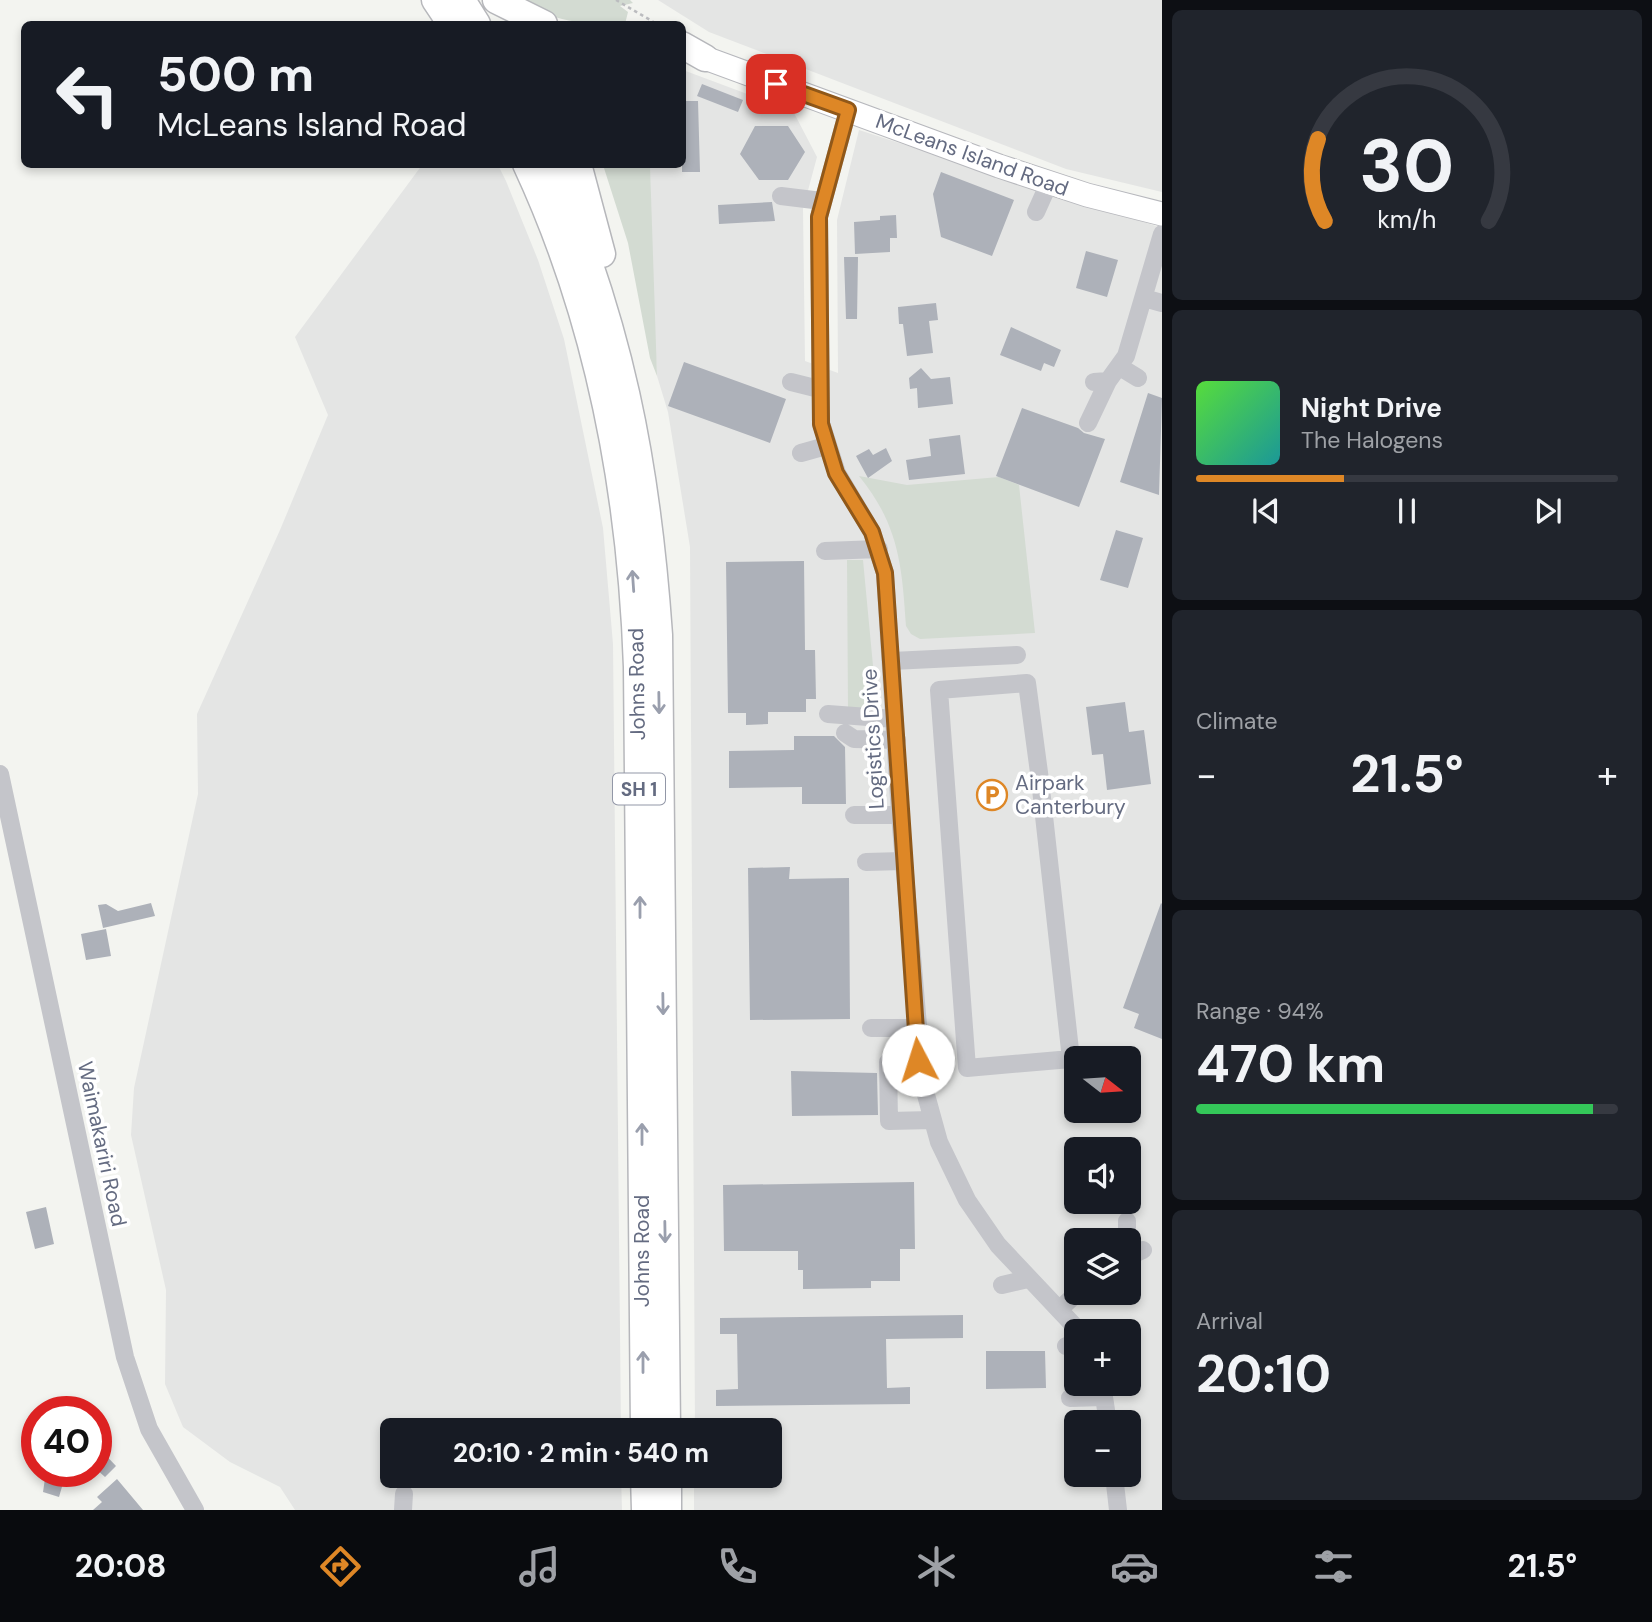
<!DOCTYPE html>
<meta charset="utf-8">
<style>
:root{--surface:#171b24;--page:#20242c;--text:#f1f3f6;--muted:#9ea1a6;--line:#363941;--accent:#de8726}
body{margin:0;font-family:"DM Sans",sans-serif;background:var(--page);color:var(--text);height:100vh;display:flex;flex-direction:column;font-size:26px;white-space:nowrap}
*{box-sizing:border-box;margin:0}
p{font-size:23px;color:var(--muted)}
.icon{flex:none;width:38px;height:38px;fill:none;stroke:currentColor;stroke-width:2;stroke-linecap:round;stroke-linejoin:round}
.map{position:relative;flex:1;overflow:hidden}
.details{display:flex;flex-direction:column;gap:10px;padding:10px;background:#0d0f14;width:490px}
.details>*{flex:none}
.top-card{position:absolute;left:21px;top:21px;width:665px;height:147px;border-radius:10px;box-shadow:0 4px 10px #0003;background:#171b24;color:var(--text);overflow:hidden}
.needle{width:46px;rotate:107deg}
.tools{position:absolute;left:1064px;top:1046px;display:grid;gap:14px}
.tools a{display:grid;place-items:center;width:77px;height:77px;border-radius:10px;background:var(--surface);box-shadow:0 4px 10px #0003;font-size:35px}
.speed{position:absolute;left:21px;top:1396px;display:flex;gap:14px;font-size:35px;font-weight:700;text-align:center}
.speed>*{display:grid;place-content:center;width:91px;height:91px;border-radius:50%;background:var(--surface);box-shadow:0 4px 10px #0003;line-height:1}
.speed .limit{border:10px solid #d22;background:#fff;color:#111}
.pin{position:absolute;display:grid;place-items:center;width:60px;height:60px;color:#fff;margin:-30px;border-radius:14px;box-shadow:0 4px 10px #0006}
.me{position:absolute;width:77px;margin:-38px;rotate:355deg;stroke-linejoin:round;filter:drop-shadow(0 0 5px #0008)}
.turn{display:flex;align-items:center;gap:24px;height:147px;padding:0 21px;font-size:32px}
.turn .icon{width:91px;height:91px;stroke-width:2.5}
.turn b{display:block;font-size:49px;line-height:60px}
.big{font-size:52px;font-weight:700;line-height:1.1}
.details .card{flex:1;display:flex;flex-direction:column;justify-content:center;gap:10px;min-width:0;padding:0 24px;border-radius:10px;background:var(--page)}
.details .dial{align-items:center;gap:0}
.dial svg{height:182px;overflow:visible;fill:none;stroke:var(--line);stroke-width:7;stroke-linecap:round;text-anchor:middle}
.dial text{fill:var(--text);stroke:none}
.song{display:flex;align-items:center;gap:21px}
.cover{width:84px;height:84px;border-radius:10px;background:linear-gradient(135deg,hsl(110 70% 55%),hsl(180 70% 35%))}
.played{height:7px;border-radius:4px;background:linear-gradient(90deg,var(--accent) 35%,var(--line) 35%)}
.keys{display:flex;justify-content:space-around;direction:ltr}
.heat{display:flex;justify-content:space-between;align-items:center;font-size:38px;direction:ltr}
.charge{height:10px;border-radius:5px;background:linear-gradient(90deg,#34c759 94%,var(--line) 0)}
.trip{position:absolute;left:380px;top:1418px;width:402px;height:70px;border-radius:10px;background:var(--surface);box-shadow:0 4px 10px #0003;font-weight:700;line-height:70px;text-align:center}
.menu{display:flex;height:112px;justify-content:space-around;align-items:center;background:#090b0e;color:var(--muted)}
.menu .icon{width:49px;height:49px}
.menu .current{color:var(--accent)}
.menu b{font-size:32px;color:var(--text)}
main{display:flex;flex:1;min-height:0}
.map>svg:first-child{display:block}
.built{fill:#e4e5e4;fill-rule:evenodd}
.green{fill:#d3dbd2}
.building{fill:#adb1b9}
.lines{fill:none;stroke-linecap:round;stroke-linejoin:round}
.major-casing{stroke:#b7b8bd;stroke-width:25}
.highway-casing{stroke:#b6b7bb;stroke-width:29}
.path{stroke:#bbbcbf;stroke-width:2.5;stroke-dasharray:3.5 3.5;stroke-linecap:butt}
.minor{stroke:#c4c5ca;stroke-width:18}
.major{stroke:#fff;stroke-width:23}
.highway{stroke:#fff;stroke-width:26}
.oneway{stroke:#9a9fad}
.route-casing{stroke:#905819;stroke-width:18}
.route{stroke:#de8726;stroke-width:12}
.labels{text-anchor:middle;stroke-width:7;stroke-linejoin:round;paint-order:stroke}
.shield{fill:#fff;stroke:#9297a7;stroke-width:2}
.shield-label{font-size:19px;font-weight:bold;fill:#646b81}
.street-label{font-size:21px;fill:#646b81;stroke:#fff}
.poi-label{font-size:21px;fill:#646b81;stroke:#fff;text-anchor:start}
</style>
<main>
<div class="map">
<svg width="1162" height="1510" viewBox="0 0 1162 1510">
<rect width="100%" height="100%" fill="#f3f4f0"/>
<path class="built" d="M658 0H1162V192L1066 169 709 32Z
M683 70 793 111 817 157 803 209 805 361 838 373 837 220 859 130 1162 228V1510H694V1475H770V1430H695L690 547 668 412 657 376 651 268 650 165 682 164ZM1076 1059H1129V1111H1076ZM1076 1150H1129V1202H1076ZM1076 1241H1129V1293H1076ZM1076 1332H1129V1384H1076ZM1076 1423H1129V1475H1076Z
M422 165H498L506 181 538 260 564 339 603 528 613 644 621 1430H392V1475H621L622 1510H295L280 1487 230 1462 183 1427 165 1384 166 1290 131 1135 134 1088 198 794 197 714 280 530 328 415 295 337Z"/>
<path class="green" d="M515 0H630L633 3 620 6 628 12 625 24C580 25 554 21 515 0Z
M603 165H650L657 376 650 358 628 243Z
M859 476 907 485 999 477 1019 485 1035 633 920 639 911 634 906 626C902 566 899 525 859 476Z
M847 560H863L877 708H848Z"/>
<path class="building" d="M702 84 743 100 738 112 697 96Z
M682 101H698L700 172H682Z
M755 126H788L805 152 788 180H759L740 154Z
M941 172 1014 200 992 256 941 237 933 194Z
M772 202 775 221 719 224 718 205Z
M896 215 897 238H890V252L855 254 854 222 880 220V216Z
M1086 251 1118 260 1107 297 1076 288Z
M844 257H858L857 319H846Z
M936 303 938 320 929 321 933 353 907 356 903 324H899L898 307Z
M1011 327 1061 350 1054 367 1044 363 1041 371 1000 355Z
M684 362 786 399 770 443 668 406Z
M921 368 931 379 950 377 953 404 918 408 917 388 910 389 909 378Z
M1148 393 1162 398 1159 495 1120 482Z
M1022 408 1078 428 1084 433 1105 439 1079 507 996 476Z
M960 435 965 474 909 480 906 460 931 456 929 439Z
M886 448 892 461 868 478 856 456 869 449 873 455Z
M1116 530 1143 538 1128 588 1100 580Z
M804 561 805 650H815L816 699H806V712H768V724L746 725V713H728L726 562Z
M1125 702 1129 732 1144 730 1151 784 1107 790 1103 754 1092 755 1086 707Z
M794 736H834L845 747 846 804H802V787L729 788V751L794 750Z
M790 867 789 879 849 878 850 1019 750 1020 748 868Z
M151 903 155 916 103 928 98 905 106 904 118 911Z
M1161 903 1162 904V1039L1134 1028 1139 1014 1123 1008Z
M106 929 111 956 86 960 81 934Z
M791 1071 877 1073 878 1115 792 1116Z
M914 1182 915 1249H900V1281H871V1288L803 1289V1270H798V1251H724L723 1185Z
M46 1207 54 1244 35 1249 26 1212Z
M963 1315V1338L886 1339 887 1388 910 1387V1404L716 1406V1390L738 1389 737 1334H720V1318Z
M986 1351H1045L1046 1388 986 1389Z
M96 1445 116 1466 105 1477 96 1469Z
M46 1472 66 1473 59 1497 43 1492Z
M117 1479 143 1510H93L102 1502 97 1497Z"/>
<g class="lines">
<g class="major-casing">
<path id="major" d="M705 58 999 166 1087 195 1162 214"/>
</g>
<g class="highway-casing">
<path id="highway" d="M435 0 451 24
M462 0 477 24
M496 0 544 24
M682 45 705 58
M526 164C600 323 631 493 637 667L644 1430
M551 164C620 324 647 462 659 635L667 1430
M578 164 602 254
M644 1475 645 1510
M668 1475V1510"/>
</g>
<path class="path" d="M616 0 657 24"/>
<path class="minor" d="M848 110 819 217 821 423 837 473 872 532 885 573 900 815 923 1084 939 1142 967 1200 998 1245 1080 1332
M781 196 822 201
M1036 212 1049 183
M1144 298 1162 303
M1120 367 1138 378
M791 382 819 389
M1094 382 1108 381 1126 356 1162 234
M1088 423 1108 381
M801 453 826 446
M825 551 879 549
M892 661 1017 655
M1027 683 1040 780 1071 1059 967 1068 939 690Z
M828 714 895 719
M845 733 854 739 897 740
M0 774 125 1357 149 1429 195 1510
M854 815H900
M866 862 903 861
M871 1028H916
M918 1060 888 1062 889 1121 932 1120
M1127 1221V1241
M1129 1256 1143 1250
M1002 1285 1028 1279
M1061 1308 1077 1293
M1066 1346 1076 1343
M1102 1384 1108 1423
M1070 1398 1103 1397
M1114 1475 1118 1510
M403 1510 404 1494"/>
<use href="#major" class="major"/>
<use href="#highway" class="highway"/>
</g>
<defs><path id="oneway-shaft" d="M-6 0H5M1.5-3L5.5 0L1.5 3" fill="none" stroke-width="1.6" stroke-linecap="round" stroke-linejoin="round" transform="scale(1.75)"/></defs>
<g class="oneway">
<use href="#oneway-shaft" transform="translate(633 581) rotate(-94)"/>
<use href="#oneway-shaft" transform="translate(659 703) rotate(89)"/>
<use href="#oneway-shaft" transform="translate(640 907) rotate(-90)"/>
<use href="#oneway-shaft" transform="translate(663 1004) rotate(89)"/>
<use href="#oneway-shaft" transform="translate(642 1134) rotate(-90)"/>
<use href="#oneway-shaft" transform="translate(665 1232) rotate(89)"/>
<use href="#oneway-shaft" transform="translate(643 1362) rotate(-90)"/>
</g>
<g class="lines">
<g class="route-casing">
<path id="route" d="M776 84 848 110 819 217 821 424 836 473 872 532 885 573 918 1060"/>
</g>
<use href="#route" class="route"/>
</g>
<defs>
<g id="parking-ring" transform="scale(1.575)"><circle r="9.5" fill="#fff" stroke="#de8726" stroke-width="1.5"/><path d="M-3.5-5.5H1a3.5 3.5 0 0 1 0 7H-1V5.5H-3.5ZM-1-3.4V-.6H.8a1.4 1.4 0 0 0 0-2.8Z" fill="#de8726"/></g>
</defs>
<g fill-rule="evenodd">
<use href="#parking-ring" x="992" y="795"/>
</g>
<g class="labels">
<rect class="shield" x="613" y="773.5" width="52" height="31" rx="5"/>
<g class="shield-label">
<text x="639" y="796">SH 1</text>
</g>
<g class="street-label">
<text transform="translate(972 155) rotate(20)" y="7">McLeans Island Road</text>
<text transform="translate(637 684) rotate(-91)" y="7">Johns Road</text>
<text transform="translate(873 739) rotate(-93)" y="7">Logistics Drive</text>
<text transform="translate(102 1144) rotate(78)" y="7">Waimakariri Road</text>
<text transform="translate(642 1251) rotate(-90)" y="7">Johns Road</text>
</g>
<g class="poi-label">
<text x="1015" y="790">Airpark<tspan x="1015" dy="24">Canterbury</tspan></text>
</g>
</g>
</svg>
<div class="tools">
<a><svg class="needle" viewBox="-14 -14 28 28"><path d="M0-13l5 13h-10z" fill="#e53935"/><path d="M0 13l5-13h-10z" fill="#9ea1a6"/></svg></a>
<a><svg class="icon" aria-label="sound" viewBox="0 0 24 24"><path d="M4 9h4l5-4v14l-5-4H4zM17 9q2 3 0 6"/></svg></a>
<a><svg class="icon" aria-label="layers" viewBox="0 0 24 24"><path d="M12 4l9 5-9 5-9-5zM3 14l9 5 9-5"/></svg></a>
<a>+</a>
<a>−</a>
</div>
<div class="speed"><div class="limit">40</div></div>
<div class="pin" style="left:776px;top:84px;background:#d93025"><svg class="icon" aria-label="arrive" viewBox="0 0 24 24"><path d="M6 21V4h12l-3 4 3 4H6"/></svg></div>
<svg class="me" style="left:918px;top:1060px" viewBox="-20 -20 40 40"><circle r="19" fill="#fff"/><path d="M0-13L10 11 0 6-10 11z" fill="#de8726"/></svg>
<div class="trip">20:10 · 2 min · 540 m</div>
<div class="top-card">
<div class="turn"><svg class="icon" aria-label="left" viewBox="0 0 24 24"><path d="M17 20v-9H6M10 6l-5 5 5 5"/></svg><div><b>500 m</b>McLeans Island Road</div></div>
</div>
</div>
<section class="details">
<div class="card dial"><svg viewBox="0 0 100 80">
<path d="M14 69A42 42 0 1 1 86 69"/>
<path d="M14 69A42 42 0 0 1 11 33" stroke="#de8726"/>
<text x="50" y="56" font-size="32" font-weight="700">30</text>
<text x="50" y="72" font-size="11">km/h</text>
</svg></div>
<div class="card">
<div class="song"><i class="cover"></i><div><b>Night Drive</b><p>The Halogens</p></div></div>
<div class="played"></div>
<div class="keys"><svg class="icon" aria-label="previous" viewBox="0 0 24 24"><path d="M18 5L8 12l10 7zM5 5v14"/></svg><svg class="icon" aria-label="pause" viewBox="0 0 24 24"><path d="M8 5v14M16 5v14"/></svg><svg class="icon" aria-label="next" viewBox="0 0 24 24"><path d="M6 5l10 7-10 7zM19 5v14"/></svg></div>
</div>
<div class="card"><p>Climate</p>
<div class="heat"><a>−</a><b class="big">21.5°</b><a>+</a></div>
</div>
<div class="card"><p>Range · 94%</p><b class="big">470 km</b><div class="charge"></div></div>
<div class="card"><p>Arrival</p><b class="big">20:10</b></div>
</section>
</main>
<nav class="menu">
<b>20:08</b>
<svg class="icon current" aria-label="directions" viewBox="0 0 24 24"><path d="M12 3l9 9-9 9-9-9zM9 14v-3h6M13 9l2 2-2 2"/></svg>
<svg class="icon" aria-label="music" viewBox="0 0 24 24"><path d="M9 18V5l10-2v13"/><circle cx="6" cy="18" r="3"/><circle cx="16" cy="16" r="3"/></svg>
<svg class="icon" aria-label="phone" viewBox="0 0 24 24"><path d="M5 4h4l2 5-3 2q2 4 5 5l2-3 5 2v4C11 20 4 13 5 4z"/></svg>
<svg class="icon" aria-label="climate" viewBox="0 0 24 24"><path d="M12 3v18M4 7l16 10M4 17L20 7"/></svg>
<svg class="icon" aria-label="car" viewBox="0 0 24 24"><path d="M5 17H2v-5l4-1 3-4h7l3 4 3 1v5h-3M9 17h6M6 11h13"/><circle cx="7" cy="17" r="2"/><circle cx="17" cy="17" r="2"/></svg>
<svg class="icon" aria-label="filters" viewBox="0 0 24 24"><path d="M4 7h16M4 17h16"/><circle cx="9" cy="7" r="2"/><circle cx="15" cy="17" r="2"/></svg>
<b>21.5°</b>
</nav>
